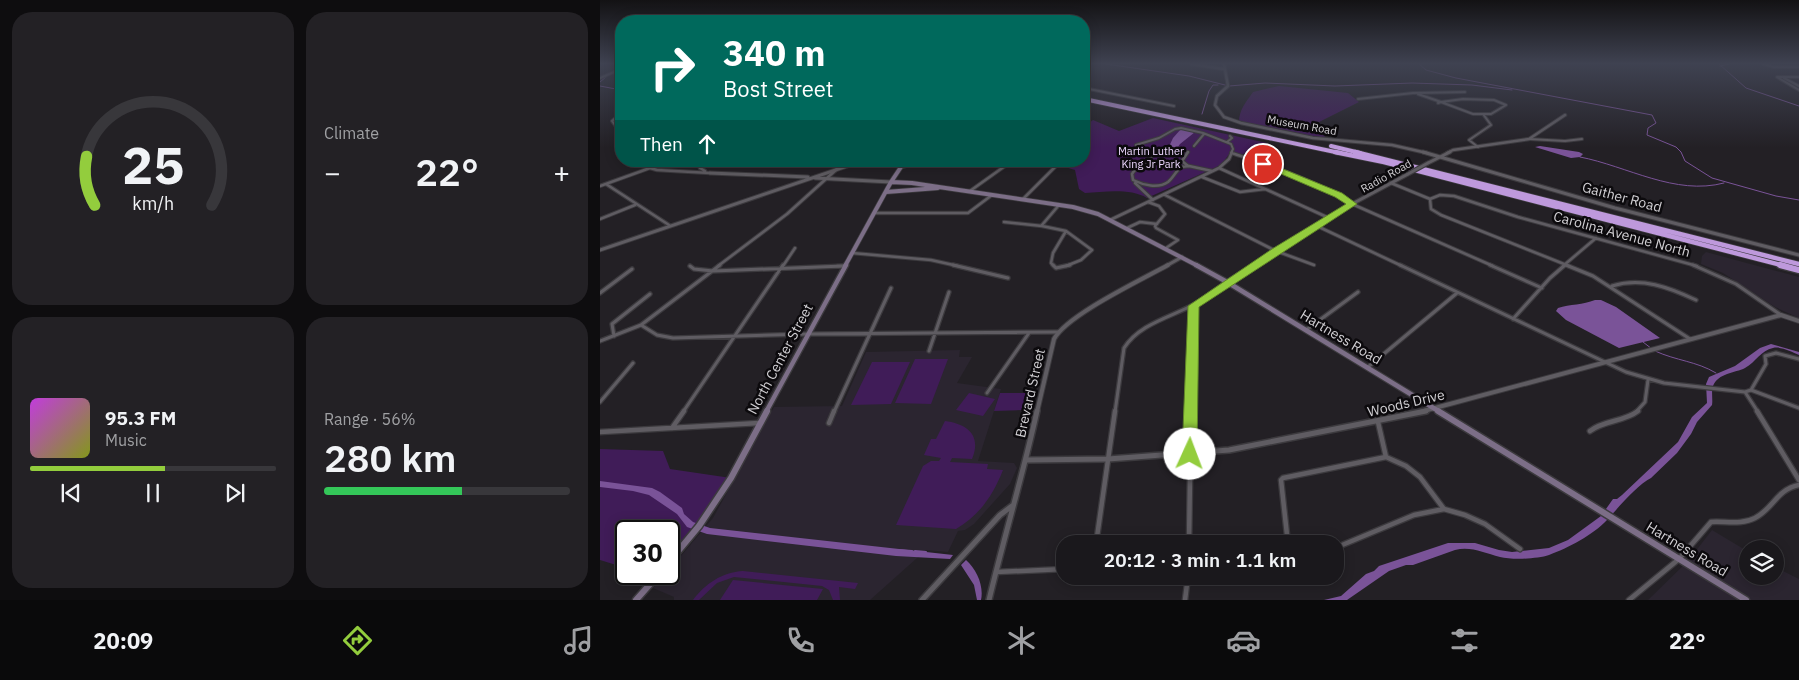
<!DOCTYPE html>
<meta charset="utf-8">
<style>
:root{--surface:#1a181c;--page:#232125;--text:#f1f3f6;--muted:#9fa0a3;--line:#38373b;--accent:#93cd3d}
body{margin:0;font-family:"IBM Plex Sans",sans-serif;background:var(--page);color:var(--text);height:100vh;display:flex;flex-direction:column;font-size:19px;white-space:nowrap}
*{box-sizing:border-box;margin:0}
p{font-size:16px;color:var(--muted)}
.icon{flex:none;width:28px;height:28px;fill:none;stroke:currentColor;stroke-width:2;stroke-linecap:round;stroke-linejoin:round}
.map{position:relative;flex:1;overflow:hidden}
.side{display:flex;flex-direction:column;gap:12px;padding:12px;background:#0e0d0f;width:600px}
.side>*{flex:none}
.guide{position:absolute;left:15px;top:15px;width:475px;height:152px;border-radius:20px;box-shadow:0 2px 12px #0003,0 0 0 1px var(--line);background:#00695c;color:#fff;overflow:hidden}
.tools{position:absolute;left:1139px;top:540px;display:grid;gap:10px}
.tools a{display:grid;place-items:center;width:45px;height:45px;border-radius:50%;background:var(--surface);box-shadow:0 2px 12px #0003,0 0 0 1px var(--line);font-size:25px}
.speed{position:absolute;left:15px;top:520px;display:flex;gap:10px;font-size:25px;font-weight:700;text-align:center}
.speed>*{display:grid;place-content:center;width:65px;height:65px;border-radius:50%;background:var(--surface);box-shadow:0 2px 12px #0003,0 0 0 1px var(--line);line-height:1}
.speed .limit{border:2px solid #111;border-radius:8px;background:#fff;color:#111}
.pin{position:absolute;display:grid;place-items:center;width:42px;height:42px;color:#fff;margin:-21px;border:2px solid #fff;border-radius:50%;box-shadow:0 1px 5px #0007}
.me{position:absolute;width:55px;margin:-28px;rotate:2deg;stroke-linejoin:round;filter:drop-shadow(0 0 4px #0008)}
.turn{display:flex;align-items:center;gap:18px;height:105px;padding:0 25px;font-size:22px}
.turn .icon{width:65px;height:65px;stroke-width:2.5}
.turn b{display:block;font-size:35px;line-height:42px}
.then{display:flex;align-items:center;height:48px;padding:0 25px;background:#0003;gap:10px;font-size:19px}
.big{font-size:38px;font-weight:600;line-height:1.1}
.side .tile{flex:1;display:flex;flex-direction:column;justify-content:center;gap:8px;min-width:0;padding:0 18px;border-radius:20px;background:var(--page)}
.side .dial{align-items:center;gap:0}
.dial svg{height:130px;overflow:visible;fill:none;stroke:var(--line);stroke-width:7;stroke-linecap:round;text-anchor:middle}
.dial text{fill:var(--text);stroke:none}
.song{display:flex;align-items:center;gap:15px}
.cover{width:60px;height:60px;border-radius:8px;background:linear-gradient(135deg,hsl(290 70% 55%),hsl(70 70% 35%))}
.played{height:5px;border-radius:2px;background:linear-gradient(90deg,var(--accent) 55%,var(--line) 55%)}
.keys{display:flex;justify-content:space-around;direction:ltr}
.heat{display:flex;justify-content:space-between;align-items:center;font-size:28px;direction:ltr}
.charge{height:8px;border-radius:4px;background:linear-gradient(90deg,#34c759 56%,var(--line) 0)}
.side .tiles{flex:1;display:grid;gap:12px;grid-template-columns:repeat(2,1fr)}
.trip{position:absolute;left:456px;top:535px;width:288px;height:50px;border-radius:20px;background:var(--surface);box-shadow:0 2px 12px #0003,0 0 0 1px var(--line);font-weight:600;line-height:50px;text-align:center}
.tabs{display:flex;height:80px;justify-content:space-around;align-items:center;background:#0a0a0b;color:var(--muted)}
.tabs .icon{width:35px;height:35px}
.tabs .on{color:var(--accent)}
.tabs b{font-size:22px;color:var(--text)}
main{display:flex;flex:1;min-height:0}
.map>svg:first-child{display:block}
.built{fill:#2b2530}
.green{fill:#401c58}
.water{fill:#7a5398}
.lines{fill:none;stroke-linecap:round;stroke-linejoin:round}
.stream-far1{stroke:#7a5398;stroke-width:1}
.stream{stroke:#7a5398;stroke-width:2}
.minor-far3-casing{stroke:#3c3a3e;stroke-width:4}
.minor-far2-casing{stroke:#3c3a3e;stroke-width:4.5}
.minor-far1-casing{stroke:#3c3a3e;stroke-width:5.5}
.minor-casing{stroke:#3c3a3e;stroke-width:7}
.tertiary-far3-casing{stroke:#3c3a3e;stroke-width:4.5}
.tertiary-far2-casing{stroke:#3c3a3e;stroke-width:5}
.tertiary-far1-casing{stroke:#3c3a3e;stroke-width:6}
.tertiary-casing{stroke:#3c3a3e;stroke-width:8}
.secondary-far2-casing{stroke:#3c3a3e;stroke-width:5.5}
.secondary-far1-casing{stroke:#3c3a3e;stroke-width:7}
.secondary-casing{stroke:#3c3a3e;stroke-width:9}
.motorway-far2-casing{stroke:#3c3a3e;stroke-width:5.5}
.motorway-far1-casing{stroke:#3c3a3e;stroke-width:6}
.motorway-casing{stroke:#3c3a3e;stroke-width:9}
.minor-far3{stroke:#5f5c62;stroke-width:2}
.minor-far2{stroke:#5f5c62;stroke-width:2.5}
.minor-far1{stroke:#5f5c62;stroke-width:3}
.minor{stroke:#5f5c62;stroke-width:4.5}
.tertiary-far3{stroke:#5f5c62;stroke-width:2.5}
.tertiary-far2{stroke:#5f5c62;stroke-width:3}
.tertiary-far1{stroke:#5f5c62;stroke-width:4}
.tertiary{stroke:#5f5c62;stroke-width:5}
.secondary-far2{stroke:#7c6e87;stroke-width:4}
.secondary-far1{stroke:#7c6e87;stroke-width:4.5}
.secondary{stroke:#7c6e87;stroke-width:6}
.motorway-far2{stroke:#be99dc;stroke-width:4}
.motorway-far1{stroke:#be99dc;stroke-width:4.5}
.motorway{stroke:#be99dc;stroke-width:6}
.tertiary-bridge-casing{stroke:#3c3a3e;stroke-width:5;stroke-linecap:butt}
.tertiary-bridge{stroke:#5f5c62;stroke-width:3}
.route{fill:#93cd3d;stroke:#608528}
.labels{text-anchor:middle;stroke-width:5;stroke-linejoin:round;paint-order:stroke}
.far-street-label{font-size:11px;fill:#d2d0d4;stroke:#0c0a0d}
.far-park-label{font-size:11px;fill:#ecd7fe;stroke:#0c0a0d}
.street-label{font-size:14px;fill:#d2d0d4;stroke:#0c0a0d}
</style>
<main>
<section class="side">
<div class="tiles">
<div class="tile dial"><svg viewBox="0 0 100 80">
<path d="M14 69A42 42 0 1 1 86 69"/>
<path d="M14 69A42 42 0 0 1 9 39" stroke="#93cd3d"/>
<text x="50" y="56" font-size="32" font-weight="700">25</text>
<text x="50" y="72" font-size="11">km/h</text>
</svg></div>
<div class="tile"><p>Climate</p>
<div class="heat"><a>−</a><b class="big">22°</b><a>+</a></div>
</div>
<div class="tile">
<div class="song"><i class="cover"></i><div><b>95.3 FM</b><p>Music</p></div></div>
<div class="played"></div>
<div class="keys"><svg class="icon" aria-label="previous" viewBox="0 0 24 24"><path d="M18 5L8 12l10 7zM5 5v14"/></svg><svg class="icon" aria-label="pause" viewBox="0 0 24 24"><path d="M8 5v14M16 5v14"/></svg><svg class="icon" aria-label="next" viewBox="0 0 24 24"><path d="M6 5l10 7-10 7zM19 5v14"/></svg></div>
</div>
<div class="tile"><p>Range · 56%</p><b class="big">280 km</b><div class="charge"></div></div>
</div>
</section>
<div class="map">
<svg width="1199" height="600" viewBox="0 0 1199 600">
<rect width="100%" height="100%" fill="#232025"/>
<path class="built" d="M1106 252 1199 277V318L1175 307 1123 273 1101 264 1102 256Z
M360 350 359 357H372L357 383 401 389 378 461 414 463 417 468 410 484 374 524 365 530 358 531 348 552 326 550 270 600H74V597L53 588 66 574H69V570L113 518 174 407 242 406 266 352Z
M1112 530 1147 551 1148 576H1175V567L1199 579V600H1048L1088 561Z"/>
<path class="green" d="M679 86 748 93 759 102 705 129 725 136 723 139 639 122C639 110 646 102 653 92Z
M553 118 667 143 639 156 630 153 621 165 547 198C530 188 504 192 485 193L479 189 475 170 445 161H484V127L493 120 519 131Z
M315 359H348L331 404 295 403Z
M272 362H310L291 404 251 405Z
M369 393 395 399 383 416 356 410Z
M400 393H429L424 410 394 411Z
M345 421C367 424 382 435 372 459L352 458 350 462 388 464 387 469 403 470C393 495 380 515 356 529L296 525 323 466 331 461H339L341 458 324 455 331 439H336Z
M0 449 63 451 70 469 131 478 69 560V531H26V568L0 560Z
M143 571 258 583 255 589 239 587 240 600H233L229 590 222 586 134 577 117 583 99 600H93C105 584 122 572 143 571Z
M133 580 223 589 217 600H120Z"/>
<path class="water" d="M581 129 595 132 580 144 573 154 566 153 573 138Z
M940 146 979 152 983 154 980 157 971 158 935 147Z
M995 300H1001L1016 307 1060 338 1019 348 966 320 956 311 958 308C970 304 983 305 995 300Z
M1171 344 1199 352V355C1192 352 1181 346 1173 348 1161 350 1156 362 1145 368 1135 373 1118 373 1113 386 1111 391 1113 400 1112 405L1097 422 1091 434 1077 453 1051 478C1038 484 1017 509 1007 520 993 535 968 548 949 555 937 559 912 560 900 557 884 553 871 546 855 550L813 565H806L789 571 747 600H724L741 596 766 574 774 571 779 566 848 543H875L899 550 912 552 949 548 968 540 1001 516 1013 499H1017L1022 495 1078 442 1092 417 1107 403 1106 384 1109 377 1135 366 1160 348Z
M0 481 52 488 60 492 82 508 84 514 93 522 110 528 353 555 350 559 296 556 107 534 87 527 77 514 49 495 33 491 0 487Z
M366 560C377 570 384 586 381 600H377L374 585 361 565Z"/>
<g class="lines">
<path class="stream-far1" d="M506 64 589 76 629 86 665 83 735 86 812 83 872 85 912 90
M819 64 826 70 856 78 1052 115 1056 123 1048 128 1047 135 1076 147 1081 152 1085 161 1112 178 1176 196 1199 200
M1119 64 1146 88 1199 106
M1120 66 1129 64
M0 82 6 77
M0 86 21 90
M602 114 609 91 613 85H618
M980 157C1027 166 1075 196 1124 183
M1043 342 1052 349
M1055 351C1077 361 1096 361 1116 373"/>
<path class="stream" d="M298 550 312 551
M315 551 326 552"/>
<g class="minor-far3-casing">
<path id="minor-far3" d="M1163 64 1174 67H1199
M1199 77H1177L1199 90
M0 78 21 69
M1184 78 1199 86
M484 88 574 106
M818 94 841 102
M758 99 813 93 865 92
M863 99 894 100 906 105 891 114H873L841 102Z
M838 103 841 102
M21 113 12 121 21 133
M929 139 965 141 982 139
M627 142 632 138 630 136
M536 145 559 138 575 129 581 128 603 133 631 144 633 149 631 153
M594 146 604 134
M878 147 869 140 891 125 883 114"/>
</g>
<g class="minor-far2-casing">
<path id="minor-far2" d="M588 152 582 161 588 166
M632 153C673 167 715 180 752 204L893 266
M552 156 534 171 532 174 533 180C543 185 558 189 568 182 573 178 576 171 581 167L589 166 612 171
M44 161 50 168 57 170 110 173
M104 161 100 168 105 171
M352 161H363
M301 167 326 161
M619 168 729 218
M602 177 640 192 665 189
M535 183 553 200
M791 183 830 199
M6 184 69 225
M0 186 50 168
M370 191 412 161
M565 195 676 251 714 265
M423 199 459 163
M830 199 840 195 854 196 918 217 1097 266
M830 199 831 209 841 215 969 266
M548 202 559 206 565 214 555 226 556 228 578 240 566 248
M274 213H368L392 195
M0 219 35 205
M510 220 619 168 629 159 632 152
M404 222 442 226 466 231
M442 225 459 205
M717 226 802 266
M527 228 540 222 557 224
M252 253 331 260 358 266
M118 266 187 214 237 169
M183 266 195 248
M237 266H244
M454 266 451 263 453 253 466 231 492 250 481 260 466 266
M963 266 996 238"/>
</g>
<g class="minor-far1-casing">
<path id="minor-far1" d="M353 265 408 278
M453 265 456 268 470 265
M800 265 1026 372 1064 383 1145 392 1151 390 1199 408
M890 265 942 288
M966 265 993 276 1090 339
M1093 265 1136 284 1181 315
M90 266 94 269 113 271 244 266
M1012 286C1042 277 1068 287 1096 300
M0 293 32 269
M913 319 950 278 965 265
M41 325 57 335 73 338 208 334 458 332
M706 330 758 292
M14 336 12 324 50 294
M0 341 41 325 120 265
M329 351 349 292
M768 367 857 293
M1151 390 1166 364 1165 356 1176 353 1199 359
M1145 392 1158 412
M387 393 429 333
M0 402 33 363
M83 412 183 265
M234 412 291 288
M515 412 524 348C539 324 571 317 595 304 606 298 616 289 627 282
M591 412 593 305
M1036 412 1045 402 1048 380"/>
</g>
<g class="minor-casing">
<path id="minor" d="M1157 411 1199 480
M778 422 786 457 806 466 820 477 844 509 865 515 885 524 920 549
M229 423 234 411
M72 428 84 411
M990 431C1004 420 1024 422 1038 411
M0 432 159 423
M496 544 515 411
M589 544 591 411
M688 544 681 480 683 478 786 457
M735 548 814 515 844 509
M396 572 465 569
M585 600 588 576
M1029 600 1079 559 1111 522C1125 521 1142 525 1155 518 1174 508 1176 490 1199 485"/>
</g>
<g class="tertiary-far3-casing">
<path id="tertiary-far3" d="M591 64 624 69
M624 64 628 86 617 96 615 105 624 117 641 123 713 138 792 145 827 153
M847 153 853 150 929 139 965 115"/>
</g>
<g class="tertiary-far2-casing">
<path id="tertiary-far2" d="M823 152 1015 208 1199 255
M828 163 850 152
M110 173 208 177
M215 178 291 182
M0 250 262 161
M566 266 582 257
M652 266 752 204 808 174"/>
</g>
<g class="tertiary-far1-casing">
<path id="tertiary-far1" d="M627 282 654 265
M437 412 454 339C467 315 541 280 568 265
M820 412 1181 315 1199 321"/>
</g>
<g class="tertiary-casing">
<path id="tertiary" d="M426 460 508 459 629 450 826 411
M322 600 400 515 412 506
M389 600C404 537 423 475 437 411"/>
</g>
<g class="secondary-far2-casing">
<path id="secondary-far2" d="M291 182 312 183 473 207 498 214 598 266
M286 192 338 188
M245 266 291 182 305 161"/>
</g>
<g class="secondary-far1-casing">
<path id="secondary-far1" d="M596 265 627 282 840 412
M166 412 246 265"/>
</g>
<g class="secondary-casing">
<path id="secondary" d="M838 411 1146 600
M69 562 99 526 131 478 167 411
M36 600 59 574"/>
</g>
<g class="motorway-far2-casing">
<path id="motorway-far2" d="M484 99 740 153
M731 146 760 153"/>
</g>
<g class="motorway-far1-casing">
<path id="motorway-far1" d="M735 152 784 162 1185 266
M755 152 1199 264"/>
</g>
<g class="motorway-casing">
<path id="motorway" d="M1180 265 1199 270"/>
</g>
<use href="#minor-far3" class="minor-far3"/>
<use href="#minor-far2" class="minor-far2"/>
<use href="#minor-far1" class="minor-far1"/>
<use href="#minor" class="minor"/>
<use href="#tertiary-far3" class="tertiary-far3"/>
<use href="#tertiary-far2" class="tertiary-far2"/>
<use href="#tertiary-far1" class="tertiary-far1"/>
<use href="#tertiary" class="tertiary"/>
<use href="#secondary-far2" class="secondary-far2"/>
<use href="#secondary-far1" class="secondary-far1"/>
<use href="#secondary" class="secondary"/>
<use href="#motorway-far2" class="motorway-far2"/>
<use href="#motorway-far1" class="motorway-far1"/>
<use href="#motorway" class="motorway"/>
<g class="tertiary-bridge-casing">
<path id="tertiary-bridge" d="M808 174 828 163"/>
</g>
<use href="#tertiary-bridge" class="tertiary-bridge"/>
</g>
<linearGradient id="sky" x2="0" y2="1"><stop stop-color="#131214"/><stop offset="0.43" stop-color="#3f4251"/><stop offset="1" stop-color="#3f4251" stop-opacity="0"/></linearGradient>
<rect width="1199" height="148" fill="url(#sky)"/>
<path class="route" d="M660 162H666L742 193 757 204 599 307 597 454 595 458 590 460 584 458 582 454 588 306 672 249 746 204 735 197 660 165Z"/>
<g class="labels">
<g class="far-street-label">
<text transform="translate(702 125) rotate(10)" y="4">Museum Road</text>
<text transform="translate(786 176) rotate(-29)" y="4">Radio Road</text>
</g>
<g class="far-park-label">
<text x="551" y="155">Martin Luther<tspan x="551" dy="13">King Jr Park</tspan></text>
</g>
<g class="street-label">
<text transform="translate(1022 197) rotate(15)" y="5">Gaither Road</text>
<text transform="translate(1022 234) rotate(15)" y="5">Carolina Avenue North</text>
<text transform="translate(741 337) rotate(31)" y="5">Hartness Road</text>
<text transform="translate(180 359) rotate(-62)" y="5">North Center Street</text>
<text transform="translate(430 393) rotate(-77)" y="5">Brevard Street</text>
<text transform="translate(806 403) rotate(-13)" y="5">Woods Drive</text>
<text transform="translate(1087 549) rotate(31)" y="5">Hartness Road</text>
</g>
</g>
</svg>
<div class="tools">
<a><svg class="icon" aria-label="layers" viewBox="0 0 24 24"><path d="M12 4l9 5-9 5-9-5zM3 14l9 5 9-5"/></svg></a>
</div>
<div class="speed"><div class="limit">30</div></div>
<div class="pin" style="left:663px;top:164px;background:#d93025"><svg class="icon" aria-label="arrive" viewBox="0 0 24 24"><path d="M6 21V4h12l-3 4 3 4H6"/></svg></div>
<svg class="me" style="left:590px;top:454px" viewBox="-20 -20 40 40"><circle r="19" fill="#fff"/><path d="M0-13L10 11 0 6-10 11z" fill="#93cd3d"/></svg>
<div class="trip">20:12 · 3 min · 1.1 km</div>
<div class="guide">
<div class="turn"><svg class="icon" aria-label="right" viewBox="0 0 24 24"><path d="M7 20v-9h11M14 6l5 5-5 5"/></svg><div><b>340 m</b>Bost Street</div></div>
<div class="then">Then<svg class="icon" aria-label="ahead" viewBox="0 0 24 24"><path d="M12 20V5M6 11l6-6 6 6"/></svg></div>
</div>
</div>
</main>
<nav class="tabs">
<b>20:09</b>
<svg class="icon on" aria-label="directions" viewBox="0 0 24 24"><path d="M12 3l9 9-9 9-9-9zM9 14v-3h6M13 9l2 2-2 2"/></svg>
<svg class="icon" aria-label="music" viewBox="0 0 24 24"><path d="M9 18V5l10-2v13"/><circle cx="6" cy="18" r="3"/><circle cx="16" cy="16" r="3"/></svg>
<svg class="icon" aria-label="phone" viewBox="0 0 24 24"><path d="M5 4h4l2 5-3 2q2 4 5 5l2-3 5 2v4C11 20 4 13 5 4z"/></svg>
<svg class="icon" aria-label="climate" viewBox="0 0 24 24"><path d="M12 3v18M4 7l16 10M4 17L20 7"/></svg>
<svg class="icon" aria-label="car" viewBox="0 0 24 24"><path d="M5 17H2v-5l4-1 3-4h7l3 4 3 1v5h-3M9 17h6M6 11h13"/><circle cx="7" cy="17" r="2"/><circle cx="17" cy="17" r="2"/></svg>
<svg class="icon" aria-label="filters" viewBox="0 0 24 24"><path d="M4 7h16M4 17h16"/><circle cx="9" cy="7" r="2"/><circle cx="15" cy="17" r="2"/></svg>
<b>22°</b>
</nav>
